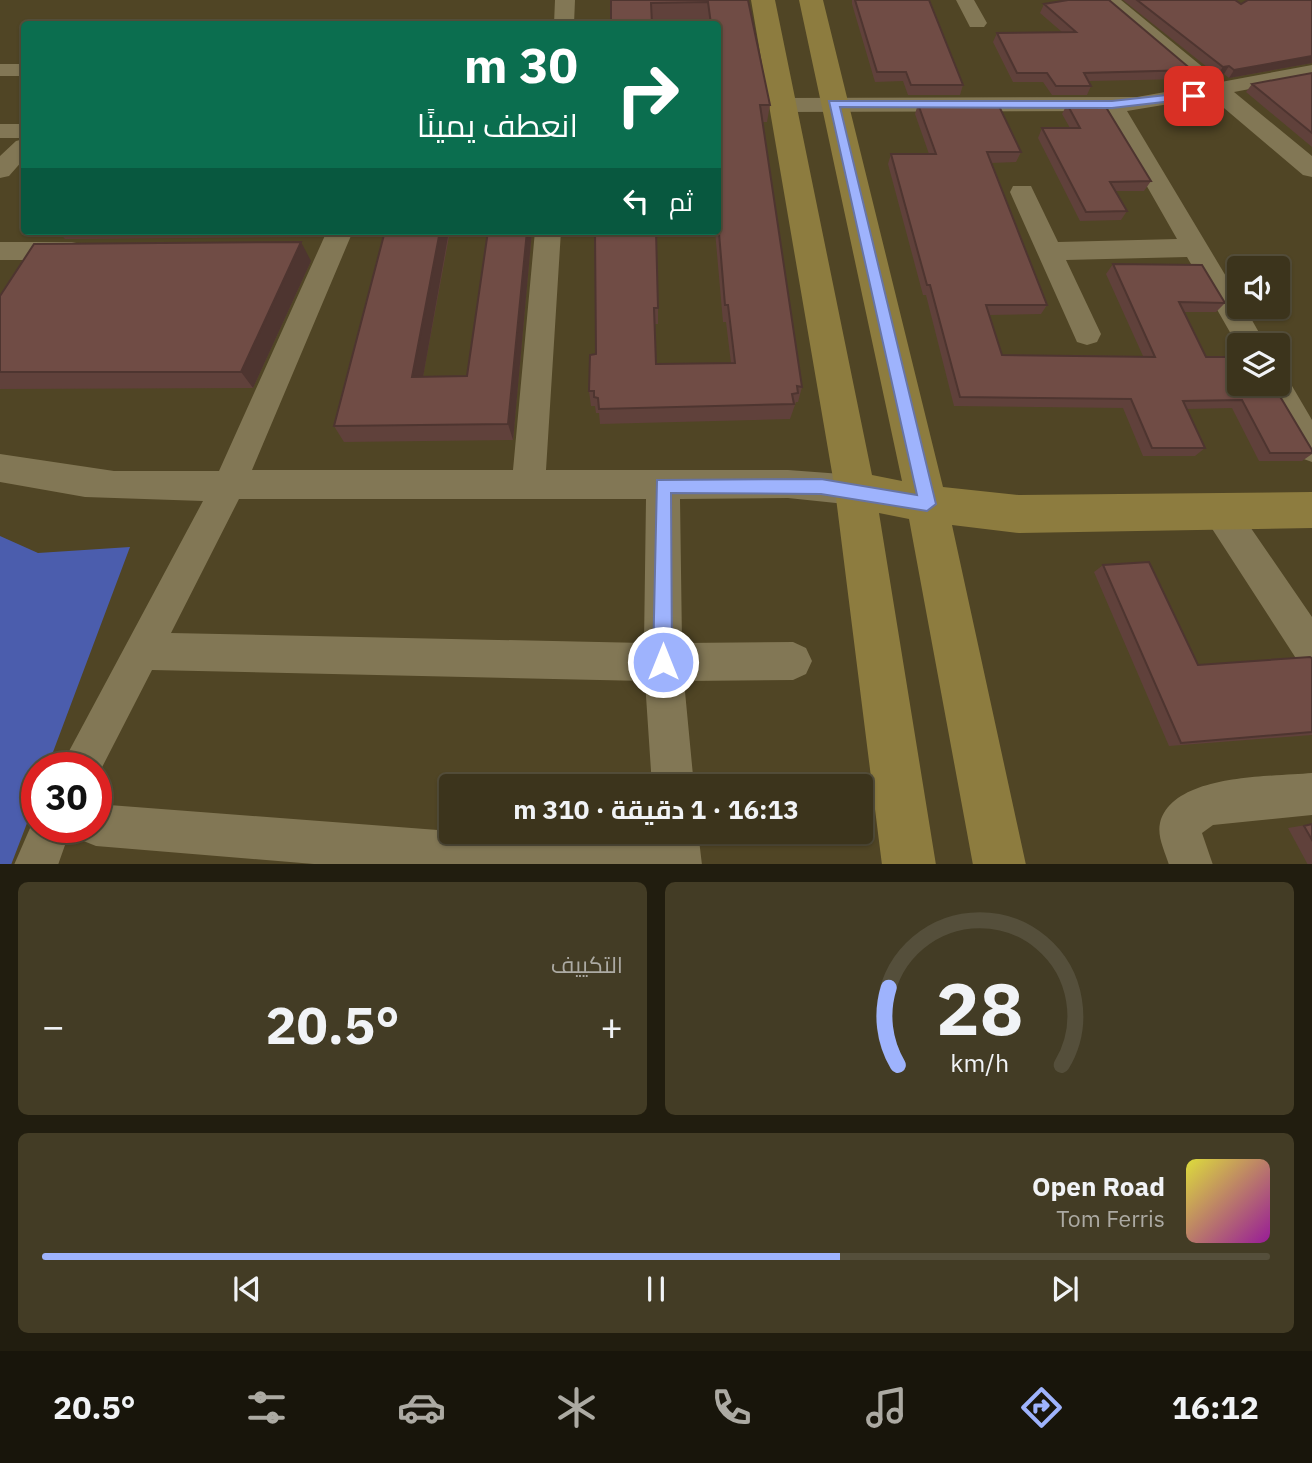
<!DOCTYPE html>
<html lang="ar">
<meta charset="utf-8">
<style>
:root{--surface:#3c341c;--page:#433c25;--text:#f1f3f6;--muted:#acaaa3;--line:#554f3b;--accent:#9eb3fd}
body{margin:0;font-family:"IBM Plex Sans",Cairo,sans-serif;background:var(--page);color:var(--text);direction:rtl;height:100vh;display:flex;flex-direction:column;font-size:26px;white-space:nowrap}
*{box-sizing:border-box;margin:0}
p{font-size:23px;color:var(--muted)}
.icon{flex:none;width:38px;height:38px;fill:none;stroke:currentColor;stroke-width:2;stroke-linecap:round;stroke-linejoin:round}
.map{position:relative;height:864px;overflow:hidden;direction:ltr}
.panel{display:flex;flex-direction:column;gap:18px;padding:18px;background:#211d0f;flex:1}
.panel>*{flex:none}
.hud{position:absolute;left:21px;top:21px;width:700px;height:214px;border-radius:7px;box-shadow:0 2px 5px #0004,0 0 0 2px var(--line);direction:rtl;background:#0b6e4f;color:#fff;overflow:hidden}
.controls{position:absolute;left:1227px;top:256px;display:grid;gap:14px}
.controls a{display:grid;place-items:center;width:63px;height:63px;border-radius:7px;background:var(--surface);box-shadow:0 2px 5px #0004,0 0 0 2px var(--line);font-size:35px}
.speed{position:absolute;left:21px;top:752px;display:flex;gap:14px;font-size:35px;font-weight:700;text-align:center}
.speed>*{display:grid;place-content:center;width:91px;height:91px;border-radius:50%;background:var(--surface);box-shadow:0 2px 5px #0004,0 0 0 2px var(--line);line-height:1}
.speed .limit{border:10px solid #d22;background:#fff;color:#111}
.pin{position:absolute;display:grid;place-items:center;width:60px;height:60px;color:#fff;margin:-30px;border-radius:14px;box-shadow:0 4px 10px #0006}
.me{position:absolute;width:77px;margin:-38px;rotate:0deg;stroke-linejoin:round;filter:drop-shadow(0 0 5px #0008)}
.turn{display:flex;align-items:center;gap:24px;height:147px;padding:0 28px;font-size:32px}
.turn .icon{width:91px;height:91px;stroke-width:2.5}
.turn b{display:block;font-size:49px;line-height:60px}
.then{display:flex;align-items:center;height:66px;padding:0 28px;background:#0003;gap:14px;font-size:26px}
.big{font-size:52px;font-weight:700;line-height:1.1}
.panel .card{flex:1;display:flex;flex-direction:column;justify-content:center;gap:10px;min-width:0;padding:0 24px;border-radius:10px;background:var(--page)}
.panel .dial{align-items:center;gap:0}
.dial svg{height:182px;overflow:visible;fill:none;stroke:var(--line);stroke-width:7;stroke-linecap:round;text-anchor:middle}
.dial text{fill:var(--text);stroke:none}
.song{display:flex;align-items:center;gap:21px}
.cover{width:84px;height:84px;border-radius:10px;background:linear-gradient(135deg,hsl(60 70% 55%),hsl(300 70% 35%))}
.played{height:7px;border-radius:4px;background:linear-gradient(90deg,var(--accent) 65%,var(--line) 65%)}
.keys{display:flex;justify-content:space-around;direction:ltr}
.heat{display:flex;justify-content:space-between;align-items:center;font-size:38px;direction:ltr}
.panel .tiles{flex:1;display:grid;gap:18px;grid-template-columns:1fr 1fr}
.card:last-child{grid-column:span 2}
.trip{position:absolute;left:439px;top:774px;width:434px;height:70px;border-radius:7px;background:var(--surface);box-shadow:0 2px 5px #0004,0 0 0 2px var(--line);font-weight:700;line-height:70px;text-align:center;direction:rtl}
.dock{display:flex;height:112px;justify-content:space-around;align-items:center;background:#18150b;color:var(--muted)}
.dock .icon{width:49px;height:49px}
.dock .selected{color:var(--accent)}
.dock b{font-size:32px;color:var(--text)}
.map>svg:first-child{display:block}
.green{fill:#4b5dad}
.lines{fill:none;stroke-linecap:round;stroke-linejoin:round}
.street{fill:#827755;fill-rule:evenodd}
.secondary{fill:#8d7c3f;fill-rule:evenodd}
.wall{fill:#60413b}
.shaded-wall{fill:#4e3530}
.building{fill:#704c45;stroke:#4e3530;stroke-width:2}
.route{fill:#9eb3fd;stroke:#6774a4;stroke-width:2}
</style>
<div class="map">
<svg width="1312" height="865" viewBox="0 0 1312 865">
<rect width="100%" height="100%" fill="#504525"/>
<path class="green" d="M0 536 38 553 130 547 47 768H37V797L11 865 0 864Z"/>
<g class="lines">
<path class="street" d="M555 0H575L574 24H554Z
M956 0H974L987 23 984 27H970Z
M1099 0H1121L1221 82 1312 65V77L1234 92 1312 156V177L1303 175 1211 97 1127 111 1239 298V306H1244L1266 345H1239V348L1187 257 1066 260 1101 334 1097 342 1087 345 1077 342 1010 192 1013 186H1031L1058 242 1177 239 1104 111 782 112 771 105 782 98 1137 97 1199 86Z
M0 64H24V76H0Z
M0 124H24V138H0Z
M24 139V159L9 176 0 178V156L16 141Z
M327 231H353L252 470H513L535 231H561L546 470H788L855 475 867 480 872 490 867 500 855 505 788 498 680 499 682 643 793 642 806 648 812 661 806 674 793 680 684 681 694 786H652L645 681 152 670 96 779V768H60L203 501 85 497 0 482V454L114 471H219ZM239 499H646L644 643 171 633Z
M0 242H72L81 244 85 251 81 258 72 260H0Z
M1278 372 1285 374 1312 420V462L1301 458 1259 383H1278Z
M1221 498 1233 502 1312 617V669L1299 663 1209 524 1204 513 1209 502Z
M1312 773V815L1213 825 1202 833 1213 865H1169C1165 851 1157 837 1160 823 1173 773 1271 777 1312 773Z
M96 804 581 841 657 843 656 831H698L702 865H326L96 846 81 840 76 828H96Z
M37 812V828H71L58 865H14Z"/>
<path class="secondary" d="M751 0H775L872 475 902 481 799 0H823L943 487 1019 495 1312 492V528L1019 533 952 525 1026 865H973L909 519 879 513 936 865H882L835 490Z"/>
</g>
<path class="wall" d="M611 0H748L770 105 767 122H762L802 387 798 402H796L790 419 600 424 599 413H596L595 406H591L589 391 596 354 595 231 658 308V324H654L656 364 731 363 726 322H723L715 231H718V24H707V20H652Z
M852 0H929L963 85 960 95H908L903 81 875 82 852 4Z
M1123 0H1235L1241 4 1247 1 1246 0H1312V63L1229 78 1224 74 1217 75Z
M1044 4 1192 70 1187 79 1089 81 1091 86 1087 95H1052L1043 82H1013L993 42 997 33 1062 32 1040 13Z
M1312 73V147L1246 92 1252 84Z
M918 104 1021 152 1016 162 991 163 1047 305 1041 314 989 315 1002 355 1143 356 1106 274 1113 264 1225 303 1216 312H1183L1206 357 1312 450V454L1302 461H1259L1232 408 1187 409 1205 448 1195 456H1143L1123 408 954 406 926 295H923L888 164 891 154H929L915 114Z
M1067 104 1151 181 1144 191H1115L1127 211 1121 220 1080 221 1038 138 1042 128H1070L1062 114Z
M58 231H325L321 237 65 239Z
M385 231H450L423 377 467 376 488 231H532L513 440 344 442 334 426Z
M311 261 253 388 0 389V296Z
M1103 565 1198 665 1312 658V735L1169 746 1094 572Z
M1312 824V865H1308L1288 828Z"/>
<path class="shaded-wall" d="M1312 56V63L1229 78 1234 70Z
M1229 66 1224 74 1217 75 1223 67Z
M318 231H325L321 237Z
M440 231H449L420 394 412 377Z
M527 231H532L513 440 508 424Z
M301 242 311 261 253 388 241 372Z"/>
<path class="building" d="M611 0H748L770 105H760L802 387 797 386 798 393 792 394 794 404 599 409 598 398 594 397V391H589L590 355 596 354 595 231H656L658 308H654L656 364 735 363 728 305H725L718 221V81H720L718 67V24H711L708 2 651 3 652 24H611Z
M855 0H929L963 85H911L906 72H877Z
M1068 0H1109L1192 70 1084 73 1091 86H1056L1047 73H1017L997 33 1076 32 1044 4Z
M1137 0H1235L1241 4 1248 0H1312V56L1234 70 1229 66 1223 67Z
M1312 73V133L1252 84Z
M918 104H998L1021 152H987L1047 305H986L1002 355 1155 357 1113 264 1202 265 1225 303 1179 302 1206 357H1239V383H1272L1312 450V453H1270L1242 400 1183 401 1205 448H1152L1131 399 960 397 930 285H927L891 154H936Z
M1067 104H1104L1151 181 1110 182 1127 211 1086 212 1042 128H1080Z
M385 231H440L412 377 467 376 488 231H527L508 424 334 426Z
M301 242 241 372H0V296L34 244Z
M1149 562 1198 665 1310 657 1312 658V732L1181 743 1103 565Z
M1312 824V840L1304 826Z"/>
<path class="route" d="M1194 92 1198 93V98L1112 108 840 107 936 504 927 511 821 494 671 493 672 662 669 668 663 671 656 668 653 662 657 480 821 479 917 495 829 101H1112Z"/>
</svg>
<div class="controls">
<a><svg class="icon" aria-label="sound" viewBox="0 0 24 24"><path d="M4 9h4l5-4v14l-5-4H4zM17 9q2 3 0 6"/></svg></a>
<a><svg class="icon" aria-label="layers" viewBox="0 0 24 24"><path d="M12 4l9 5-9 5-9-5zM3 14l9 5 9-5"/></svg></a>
</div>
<div class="speed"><div class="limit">30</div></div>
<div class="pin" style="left:1194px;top:96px;background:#d93025"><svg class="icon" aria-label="arrive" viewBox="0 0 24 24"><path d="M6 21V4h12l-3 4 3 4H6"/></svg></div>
<svg class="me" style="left:663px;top:662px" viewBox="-20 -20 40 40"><circle r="17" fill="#9eb3fd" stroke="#fff" stroke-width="3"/><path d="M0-11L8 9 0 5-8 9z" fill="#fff"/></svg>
<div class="trip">16:13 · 1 دقيقة · 310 m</div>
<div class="hud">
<div class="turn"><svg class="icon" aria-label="right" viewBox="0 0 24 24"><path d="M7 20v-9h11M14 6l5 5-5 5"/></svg><div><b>30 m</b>انعطف يمينًا</div></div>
<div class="then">ثم<svg class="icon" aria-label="left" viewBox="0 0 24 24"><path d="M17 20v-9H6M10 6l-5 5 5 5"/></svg></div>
</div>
</div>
<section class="panel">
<div class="tiles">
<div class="card dial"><svg viewBox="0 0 100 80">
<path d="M14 69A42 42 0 1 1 86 69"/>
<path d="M14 69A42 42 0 0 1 10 35" stroke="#9eb3fd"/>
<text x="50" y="56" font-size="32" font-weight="700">28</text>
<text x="50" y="72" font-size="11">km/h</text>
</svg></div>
<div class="card"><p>التكييف</p>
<div class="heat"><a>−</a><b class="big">20.5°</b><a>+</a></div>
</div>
<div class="card">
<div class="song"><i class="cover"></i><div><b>Open Road</b><p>Tom Ferris</p></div></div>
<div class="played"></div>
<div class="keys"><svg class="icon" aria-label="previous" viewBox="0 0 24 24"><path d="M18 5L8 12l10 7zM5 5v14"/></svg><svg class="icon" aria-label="pause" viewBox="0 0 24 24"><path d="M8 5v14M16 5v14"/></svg><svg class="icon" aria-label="next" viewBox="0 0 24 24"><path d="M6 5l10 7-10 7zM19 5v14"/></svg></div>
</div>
</div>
</section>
<nav class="dock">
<b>16:12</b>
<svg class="icon selected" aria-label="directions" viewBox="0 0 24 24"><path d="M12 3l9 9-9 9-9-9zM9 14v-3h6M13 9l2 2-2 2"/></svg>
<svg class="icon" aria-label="music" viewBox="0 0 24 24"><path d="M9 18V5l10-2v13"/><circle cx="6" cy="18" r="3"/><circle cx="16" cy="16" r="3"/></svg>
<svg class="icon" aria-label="phone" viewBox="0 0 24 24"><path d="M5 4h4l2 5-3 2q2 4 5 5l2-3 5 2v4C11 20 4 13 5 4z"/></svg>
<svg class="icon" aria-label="climate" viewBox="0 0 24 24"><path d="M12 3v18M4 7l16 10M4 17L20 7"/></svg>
<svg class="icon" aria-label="car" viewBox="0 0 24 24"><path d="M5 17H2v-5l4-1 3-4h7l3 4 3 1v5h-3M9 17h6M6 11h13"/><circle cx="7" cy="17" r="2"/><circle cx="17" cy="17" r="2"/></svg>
<svg class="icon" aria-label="filters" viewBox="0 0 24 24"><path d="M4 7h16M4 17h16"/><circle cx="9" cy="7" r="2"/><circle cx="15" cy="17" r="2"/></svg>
<b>20.5°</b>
</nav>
